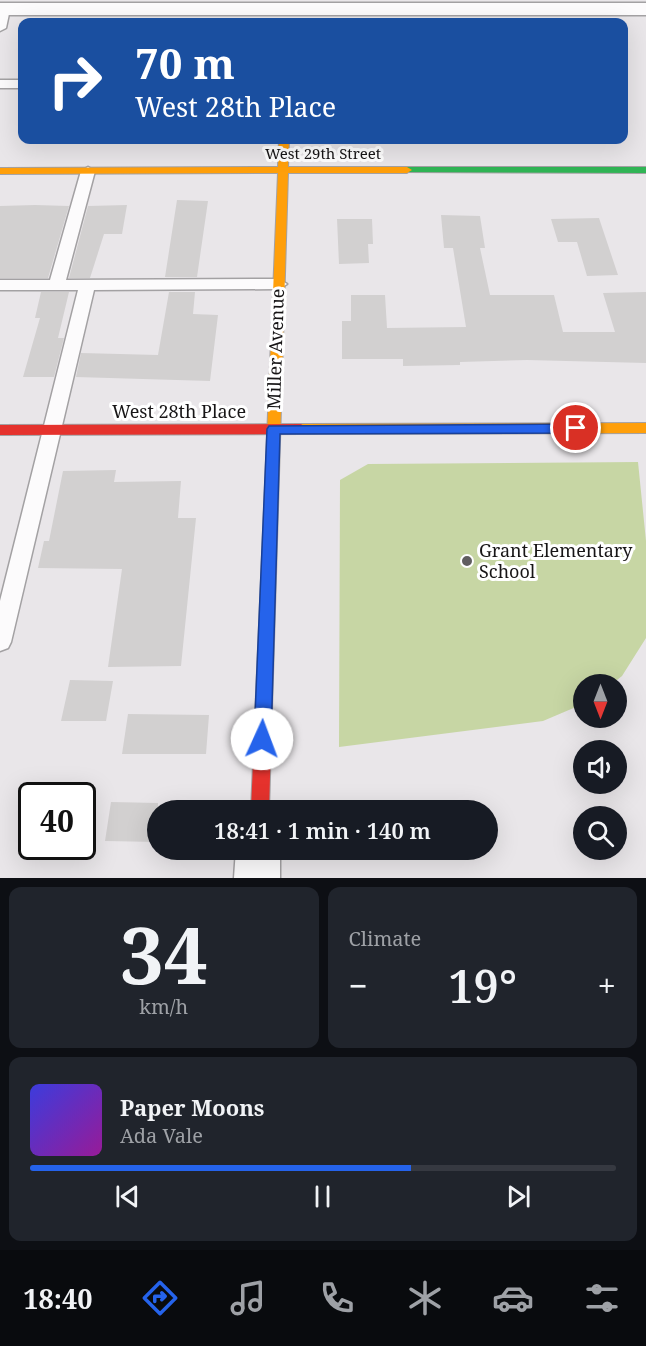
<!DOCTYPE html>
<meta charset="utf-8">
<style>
:root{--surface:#171b24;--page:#20242c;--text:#f1f3f6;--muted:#9ea1a6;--line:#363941;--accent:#2563eb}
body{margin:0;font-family:"Noto Serif",serif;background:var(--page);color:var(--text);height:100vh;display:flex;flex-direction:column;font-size:22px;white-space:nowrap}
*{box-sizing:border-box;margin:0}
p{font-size:20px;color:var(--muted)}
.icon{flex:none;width:33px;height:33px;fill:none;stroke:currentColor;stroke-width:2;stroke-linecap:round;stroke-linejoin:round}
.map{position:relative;height:878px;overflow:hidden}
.sheet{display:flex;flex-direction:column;gap:9px;padding:9px;background:#0d0f14;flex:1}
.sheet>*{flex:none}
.top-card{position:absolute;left:18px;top:18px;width:610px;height:126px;border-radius:12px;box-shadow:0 6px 24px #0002;background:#1a4fa0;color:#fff;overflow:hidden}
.needle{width:39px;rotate:180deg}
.controls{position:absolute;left:573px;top:674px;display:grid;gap:12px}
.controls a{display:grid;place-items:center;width:54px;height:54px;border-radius:50%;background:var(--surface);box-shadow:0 6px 24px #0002;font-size:30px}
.speed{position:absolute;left:18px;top:782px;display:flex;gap:12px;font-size:30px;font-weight:700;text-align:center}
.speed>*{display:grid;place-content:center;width:78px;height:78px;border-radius:50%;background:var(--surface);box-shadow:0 6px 24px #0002;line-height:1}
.speed .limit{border:3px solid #111;border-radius:9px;background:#fff;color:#111}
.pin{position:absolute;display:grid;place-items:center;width:51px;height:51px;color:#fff;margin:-26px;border:3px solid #fff;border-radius:50%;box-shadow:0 2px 6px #0007}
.me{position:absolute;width:66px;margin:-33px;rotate:2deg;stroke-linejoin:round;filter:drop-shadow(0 0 4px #0008)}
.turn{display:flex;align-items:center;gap:21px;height:126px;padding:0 18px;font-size:27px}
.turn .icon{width:78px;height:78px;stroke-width:2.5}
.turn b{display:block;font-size:42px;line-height:51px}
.big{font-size:45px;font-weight:600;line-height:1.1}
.sheet .tile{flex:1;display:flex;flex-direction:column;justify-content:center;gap:9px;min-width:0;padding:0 21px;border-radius:12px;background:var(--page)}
.sheet .dial{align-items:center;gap:0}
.dial b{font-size:78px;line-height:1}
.song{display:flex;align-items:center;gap:18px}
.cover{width:72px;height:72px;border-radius:9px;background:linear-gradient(135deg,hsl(240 70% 55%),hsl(300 70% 35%))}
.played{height:6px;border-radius:3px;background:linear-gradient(90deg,var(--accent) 65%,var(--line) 65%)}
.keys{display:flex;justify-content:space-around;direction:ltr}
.heat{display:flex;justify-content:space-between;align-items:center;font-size:33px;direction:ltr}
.sheet .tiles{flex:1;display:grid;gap:9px;grid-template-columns:1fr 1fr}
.tile:last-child{grid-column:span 2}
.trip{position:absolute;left:147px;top:800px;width:351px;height:60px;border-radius:30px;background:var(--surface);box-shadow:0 6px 24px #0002;font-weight:600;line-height:60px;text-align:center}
.tab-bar{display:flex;height:96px;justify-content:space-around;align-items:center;background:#090b0e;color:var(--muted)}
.tab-bar .icon{width:42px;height:42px}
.tab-bar .active{color:var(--accent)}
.tab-bar b{font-size:27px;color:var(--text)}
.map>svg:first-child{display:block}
.green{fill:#c7d6a4}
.building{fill:#d2d0d0}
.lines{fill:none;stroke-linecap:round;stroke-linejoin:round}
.lane-casing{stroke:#a3a1a3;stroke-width:3}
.street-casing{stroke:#a3a1a3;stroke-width:3}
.fast-casing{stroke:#a3a1a3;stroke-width:2}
.slow-casing{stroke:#a3a1a3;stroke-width:2}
.jam-casing{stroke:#a3a1a3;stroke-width:2}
.lane{fill:#fcfbfc;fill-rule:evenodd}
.street{fill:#fcfbfc;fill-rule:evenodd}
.fast{fill:#30b455;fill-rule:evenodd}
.slow{fill:#ff9f0a;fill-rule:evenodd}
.jam{fill:#e5322d;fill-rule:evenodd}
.route{fill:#2563eb;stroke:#184099;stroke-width:1.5}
.poi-dot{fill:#605e60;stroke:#fff;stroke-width:2}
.labels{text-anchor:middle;stroke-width:6;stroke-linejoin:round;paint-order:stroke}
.far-street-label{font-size:15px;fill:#171516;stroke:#fff}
.street-label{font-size:18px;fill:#171516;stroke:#fff}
.poi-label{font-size:18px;fill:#171516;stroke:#fff;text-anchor:start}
</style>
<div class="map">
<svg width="646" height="878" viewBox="0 0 646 878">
<rect width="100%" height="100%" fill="#e9e6e9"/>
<path class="green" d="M638 462 646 541V638L622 676 612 684H584L583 704 543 721 339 747 340 480 368 464Z"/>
<path class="building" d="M177 200 208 201 197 277H165Z
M35 205 69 206 48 278H0V206Z
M127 205 122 234H104L90 278H69L88 206Z
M441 215 480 216 485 248H480L490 295H554L563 332H615L603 293 646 292V363L527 360 460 362V365L403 366V359H342V321H351V295H385L387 328 466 327 453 248H444Z
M599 218 618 275 587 276 577 242H558L551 219Z
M337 219H372L373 244H368L369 263 339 264Z
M41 292H69L58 338H64L54 377H23L40 318H35Z
M169 292H195L193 314 218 315 210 381 76 377 81 353 158 355Z
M116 470 114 482 181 481 178 518H196L181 666 108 667 122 569 38 568 44 541H49L63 471Z
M70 680 113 681 106 721H61Z
M128 714 209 715 206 754H122Z
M111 802 158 803V842L105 841Z"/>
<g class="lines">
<g class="lane-casing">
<path id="lane" d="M4 6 10 9 6 28 0 31V7Z
M0 80H22V88H0Z
M88 167 95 171 66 280 279 279 287 284 279 289 94 290 11 642 8 648 0 651V601L78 290H0V280H50L81 171Z"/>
</g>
<g class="street-casing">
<path id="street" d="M0 3H646V15H0Z
M236 849H280V878H234Z"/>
</g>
<g class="fast-casing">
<path id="fast" d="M407 167H646V173L403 172V168Z"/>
</g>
<g class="slow-casing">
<path id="slow" d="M279 140H289L288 167H407L412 170 407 173H288L278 509 276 513H266L264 509 278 173 0 174V168L278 167Z
M646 423V433L301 434 294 429 301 424Z"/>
</g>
<g class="jam-casing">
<path id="jam" d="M301 424 308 429 301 434 0 435V425Z
M271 503 276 505 278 509 269 810H251L264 509 266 505Z"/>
</g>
<use href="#lane" class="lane"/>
<use href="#street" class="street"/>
<use href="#fast" class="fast"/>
<use href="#slow" class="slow"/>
<use href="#jam" class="jam"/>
</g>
<path class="route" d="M576 424 583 428 576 433 280 434 271 739 268 744 262 747 256 744 254 739 267 429 269 426Z"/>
<circle class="poi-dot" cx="467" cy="561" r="6"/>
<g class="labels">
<g class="far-street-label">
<text x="323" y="159">West 29th Street</text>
</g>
<g class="street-label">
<text transform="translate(276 349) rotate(-88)" y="6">Miller Avenue</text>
<text x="179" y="418">West 28th Place</text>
</g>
<g class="poi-label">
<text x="479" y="557">Grant Elementary<tspan x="479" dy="21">School</tspan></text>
</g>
</g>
</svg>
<div class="controls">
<a><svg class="needle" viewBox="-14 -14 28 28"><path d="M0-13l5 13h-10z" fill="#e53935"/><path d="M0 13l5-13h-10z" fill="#9ea1a6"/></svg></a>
<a><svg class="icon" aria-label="sound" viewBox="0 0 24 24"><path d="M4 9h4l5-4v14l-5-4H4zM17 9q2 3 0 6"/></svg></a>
<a><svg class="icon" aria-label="search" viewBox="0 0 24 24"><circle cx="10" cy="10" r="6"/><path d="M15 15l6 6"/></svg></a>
</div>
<div class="speed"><div class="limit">40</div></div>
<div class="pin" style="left:576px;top:428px;background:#d93025"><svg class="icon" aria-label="arrive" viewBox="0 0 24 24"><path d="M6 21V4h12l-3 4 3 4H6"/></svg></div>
<svg class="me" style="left:262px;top:739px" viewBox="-20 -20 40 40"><circle r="19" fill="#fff"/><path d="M0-13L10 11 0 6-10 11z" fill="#2563eb"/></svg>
<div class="trip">18:41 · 1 min · 140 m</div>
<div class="top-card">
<div class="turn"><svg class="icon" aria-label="right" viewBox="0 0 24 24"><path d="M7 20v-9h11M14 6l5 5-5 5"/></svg><div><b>70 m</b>West 28th Place</div></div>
</div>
</div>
<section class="sheet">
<div class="tiles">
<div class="tile dial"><b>34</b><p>km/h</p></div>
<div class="tile"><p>Climate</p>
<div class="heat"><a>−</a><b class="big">19°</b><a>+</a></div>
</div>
<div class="tile">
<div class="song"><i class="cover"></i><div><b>Paper Moons</b><p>Ada Vale</p></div></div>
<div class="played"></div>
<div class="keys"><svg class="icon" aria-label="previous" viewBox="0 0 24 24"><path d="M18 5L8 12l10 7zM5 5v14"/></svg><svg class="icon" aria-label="pause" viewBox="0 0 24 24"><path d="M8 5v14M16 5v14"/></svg><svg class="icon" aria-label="next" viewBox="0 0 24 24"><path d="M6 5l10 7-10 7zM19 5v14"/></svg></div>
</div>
</div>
</section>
<nav class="tab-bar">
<b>18:40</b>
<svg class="icon active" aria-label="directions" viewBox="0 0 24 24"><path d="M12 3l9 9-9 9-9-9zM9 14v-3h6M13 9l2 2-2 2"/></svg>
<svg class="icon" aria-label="music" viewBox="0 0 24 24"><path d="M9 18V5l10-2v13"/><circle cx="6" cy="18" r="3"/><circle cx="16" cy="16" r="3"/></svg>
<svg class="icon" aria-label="phone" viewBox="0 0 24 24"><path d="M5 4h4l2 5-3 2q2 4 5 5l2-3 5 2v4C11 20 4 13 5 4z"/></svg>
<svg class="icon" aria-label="climate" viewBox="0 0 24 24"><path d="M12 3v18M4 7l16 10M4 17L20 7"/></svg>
<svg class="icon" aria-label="car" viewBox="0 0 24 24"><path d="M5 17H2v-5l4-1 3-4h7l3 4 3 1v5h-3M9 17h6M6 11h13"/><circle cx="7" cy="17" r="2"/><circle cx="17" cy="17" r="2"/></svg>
<svg class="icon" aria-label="filters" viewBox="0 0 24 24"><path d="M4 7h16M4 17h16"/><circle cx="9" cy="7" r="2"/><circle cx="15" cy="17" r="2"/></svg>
</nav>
